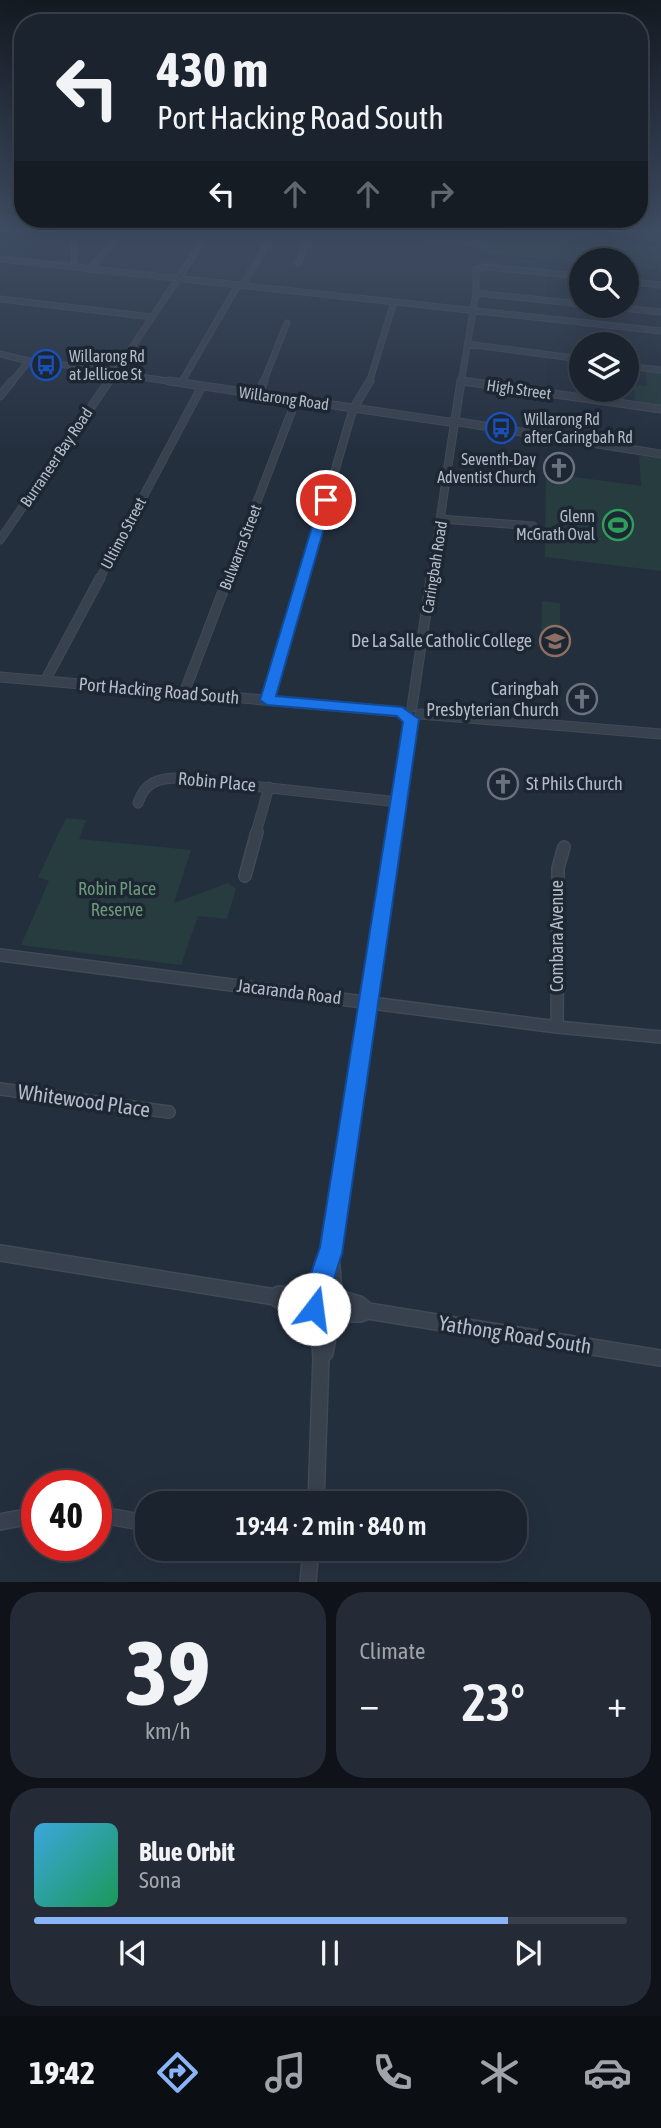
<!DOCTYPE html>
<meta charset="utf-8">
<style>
:root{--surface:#1b232e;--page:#242b36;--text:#f1f3f6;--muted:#a0a4aa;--line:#39404a;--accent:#8ab4f8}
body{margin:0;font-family:"Asap Condensed",sans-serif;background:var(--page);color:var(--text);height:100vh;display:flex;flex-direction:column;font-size:26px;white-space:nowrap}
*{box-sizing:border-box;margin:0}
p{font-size:23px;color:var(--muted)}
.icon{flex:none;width:38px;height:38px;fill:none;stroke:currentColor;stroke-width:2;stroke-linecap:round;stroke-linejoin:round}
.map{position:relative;height:1582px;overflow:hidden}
.drawer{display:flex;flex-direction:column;gap:10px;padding:10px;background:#0f1319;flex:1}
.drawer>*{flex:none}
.hud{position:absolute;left:14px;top:14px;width:634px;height:214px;border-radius:28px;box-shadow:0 7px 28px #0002,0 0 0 2px var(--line);background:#1b232e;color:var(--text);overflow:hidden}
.buttons{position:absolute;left:569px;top:248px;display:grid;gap:14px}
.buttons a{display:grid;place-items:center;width:70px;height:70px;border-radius:50%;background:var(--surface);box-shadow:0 7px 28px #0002,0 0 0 2px var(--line);font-size:35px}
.speed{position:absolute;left:21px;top:1470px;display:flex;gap:14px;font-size:35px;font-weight:700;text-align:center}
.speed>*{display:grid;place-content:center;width:91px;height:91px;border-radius:50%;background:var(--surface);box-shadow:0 7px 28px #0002,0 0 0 2px var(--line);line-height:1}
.speed .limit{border:10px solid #d22;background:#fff;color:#111}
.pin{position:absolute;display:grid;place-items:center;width:60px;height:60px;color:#fff;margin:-30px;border:4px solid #fff;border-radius:50%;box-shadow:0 2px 7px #0007}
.me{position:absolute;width:77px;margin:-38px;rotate:15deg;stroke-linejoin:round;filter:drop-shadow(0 0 5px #0008)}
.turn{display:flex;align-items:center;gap:24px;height:147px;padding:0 28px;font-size:32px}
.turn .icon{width:91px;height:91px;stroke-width:2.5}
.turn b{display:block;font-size:49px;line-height:60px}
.lanes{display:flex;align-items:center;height:66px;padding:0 28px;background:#0003;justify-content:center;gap:35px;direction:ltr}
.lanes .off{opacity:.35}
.big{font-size:52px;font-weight:600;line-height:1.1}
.drawer .card{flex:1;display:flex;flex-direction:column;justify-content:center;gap:10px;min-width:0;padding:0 24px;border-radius:28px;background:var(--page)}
.drawer .dial{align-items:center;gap:0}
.dial b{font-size:91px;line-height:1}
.song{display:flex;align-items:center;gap:21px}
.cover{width:84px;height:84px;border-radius:10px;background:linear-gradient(135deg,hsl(200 70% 55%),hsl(150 70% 35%))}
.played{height:7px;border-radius:4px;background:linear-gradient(90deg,var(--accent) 80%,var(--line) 80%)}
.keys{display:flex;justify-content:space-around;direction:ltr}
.heat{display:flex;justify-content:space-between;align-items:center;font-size:38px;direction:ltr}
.drawer .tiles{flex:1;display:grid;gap:10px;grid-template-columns:1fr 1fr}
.card:last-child{grid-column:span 2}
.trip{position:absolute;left:135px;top:1491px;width:392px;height:70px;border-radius:28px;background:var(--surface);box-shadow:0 7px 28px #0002,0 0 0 2px var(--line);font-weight:600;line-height:70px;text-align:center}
.tab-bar{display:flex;height:112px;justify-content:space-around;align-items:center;background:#0b0e12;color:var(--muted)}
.tab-bar .icon{width:49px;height:49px}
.tab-bar .active{color:var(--accent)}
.tab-bar b{font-size:32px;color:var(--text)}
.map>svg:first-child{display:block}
.green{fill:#263c3f}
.water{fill:#17263c}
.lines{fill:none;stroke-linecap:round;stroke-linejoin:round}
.minor-far4-casing{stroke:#414a57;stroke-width:7}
.minor-far3-casing{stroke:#414a57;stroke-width:9}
.minor-far2-casing{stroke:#414a57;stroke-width:11}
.minor-far1-casing{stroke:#414a57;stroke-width:14}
.minor-casing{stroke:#414a57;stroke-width:18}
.minor-far4{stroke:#38414e;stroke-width:5}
.minor-far3{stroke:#38414e;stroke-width:7}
.minor-far2{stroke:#38414e;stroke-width:9}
.minor-far1{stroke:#38414e;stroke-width:11}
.minor{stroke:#38414e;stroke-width:15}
.route{fill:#1a73e8;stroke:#114b97;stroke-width:2}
.labels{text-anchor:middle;stroke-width:7;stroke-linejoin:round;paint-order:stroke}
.far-poi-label{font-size:16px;fill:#b4bcc9;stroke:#1d2633;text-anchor:start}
.far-street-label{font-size:16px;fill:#b4bcc9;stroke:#1d2633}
.poi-label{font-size:18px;fill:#b4bcc9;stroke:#1d2633;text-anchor:end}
.street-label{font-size:18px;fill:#b4bcc9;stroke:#1d2633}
.park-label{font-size:18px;fill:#6b9a76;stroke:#1d2633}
.near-street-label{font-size:21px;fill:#b4bcc9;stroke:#1d2633}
</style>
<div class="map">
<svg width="661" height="1582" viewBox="0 0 661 1582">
<rect width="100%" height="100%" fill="#242f3e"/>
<path class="green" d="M490 229 554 238 585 237 648 243 642 234 632 229H661V271L627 268 626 261H581V263L490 254 481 249Z
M645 371 661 373V405L635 401 633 385 647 386Z
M639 455 661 458V571L545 557 546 473 641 486Z
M542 601 560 603V643L541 641Z
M66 818 86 820 79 839 191 850 174 903 228 883 236 889 227 919 198 916 181 965 21 945 49 881 38 877Z"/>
<path class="water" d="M498 229H632L642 234 648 242 661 246C607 235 551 242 498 229Z"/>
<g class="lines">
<g class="minor-far4-casing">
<path id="minor-far4" d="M360 229 483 244
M0 259 661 331
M298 263 314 229
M71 267 74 264V229
M90 269 125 229
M626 281 661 285
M242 286 276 229
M476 293 581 304
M0 299 152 317
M603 306 661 312
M467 344 581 359
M0 354 29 361 120 371
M626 366 661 370
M117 370 211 229
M120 374 181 383
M461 381 474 383
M11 383 29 361
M108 383 113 376
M181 383 238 285
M263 383 287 323
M369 383 394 302
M461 383 476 293V269L487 267 581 276"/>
</g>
<g class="minor-far3-casing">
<path id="minor-far3" d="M169 381 449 422
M462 381 661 409
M258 395 264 381
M0 396 12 381
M455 420 461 381
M452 421 661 454
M441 519 533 526
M0 540 109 381
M99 580 202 386
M227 580 296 400
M303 580 353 409 370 381
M431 580 454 426"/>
</g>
<g class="minor-far2-casing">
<path id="minor-far2" d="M0 677 402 712
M45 681 100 578
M184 693 228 578
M267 700 303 578
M412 707 431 578
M420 714 661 734
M138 803C145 782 158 778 179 778L398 802
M256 833 269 787
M394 833 411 719"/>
</g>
<g class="minor-far1-casing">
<path id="minor-far1" d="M245 876 257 832
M0 955 557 1027 661 1037
M557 1027 558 868 564 847
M0 1089 169 1112
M345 1161 394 832"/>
</g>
<g class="minor-casing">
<path id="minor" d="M0 1253 275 1297 279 1294 316 1296
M331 1254 334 1293
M313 1304a13 13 0 1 1 26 0a13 13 0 1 1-26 0Z
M319 1292 327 1256 331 1254 345 1159
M275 1297 284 1304 314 1309
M338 1298 359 1304 368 1311
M335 1314H360L368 1311 661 1358
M321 1357 325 1353 332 1316
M316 1503 321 1357 317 1313
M96 1514 147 1523
M0 1522 37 1515
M308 1582 311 1549"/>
</g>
<use href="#minor-far4" class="minor-far4"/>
<use href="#minor-far3" class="minor-far3"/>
<use href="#minor-far2" class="minor-far2"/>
<use href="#minor-far1" class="minor-far1"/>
<use href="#minor" class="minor"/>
</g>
<linearGradient id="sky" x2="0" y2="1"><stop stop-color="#141a22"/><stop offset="0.51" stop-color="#3f4d63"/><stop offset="1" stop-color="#3f4d63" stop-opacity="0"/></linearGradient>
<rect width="661" height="451" fill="url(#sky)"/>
<path class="route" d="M326 497 332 500 276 696 402 707 419 719 342 1254C334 1274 331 1297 323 1318L314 1321 306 1318 302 1300 320 1247 403 722 397 716 267 705 260 700 320 500Z"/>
<defs>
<g id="bus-ring" transform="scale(1.575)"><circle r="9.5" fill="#1d2633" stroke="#1a4fb4" stroke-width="1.5"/><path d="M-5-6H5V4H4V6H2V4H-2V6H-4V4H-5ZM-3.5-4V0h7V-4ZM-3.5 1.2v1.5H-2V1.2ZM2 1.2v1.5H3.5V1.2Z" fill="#1a4fb4"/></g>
<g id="church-ring" transform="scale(1.575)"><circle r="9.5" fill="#1d2633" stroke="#6b7280" stroke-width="1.5"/><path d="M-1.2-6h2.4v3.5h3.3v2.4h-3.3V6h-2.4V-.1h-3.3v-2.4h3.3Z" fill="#6b7280"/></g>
<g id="stadium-ring" transform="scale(1.575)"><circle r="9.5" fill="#1d2633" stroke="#2e9e5b" stroke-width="1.5"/><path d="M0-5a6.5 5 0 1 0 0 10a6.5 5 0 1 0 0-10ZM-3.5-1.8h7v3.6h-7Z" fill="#2e9e5b"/></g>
<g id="school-ring" transform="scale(1.575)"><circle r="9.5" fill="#1d2633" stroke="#8d6e63" stroke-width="1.5"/><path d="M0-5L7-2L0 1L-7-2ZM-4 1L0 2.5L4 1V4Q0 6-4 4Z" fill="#8d6e63"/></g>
</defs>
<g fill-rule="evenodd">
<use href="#bus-ring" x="46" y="365"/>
<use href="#bus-ring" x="501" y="428"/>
<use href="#church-ring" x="559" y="468"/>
<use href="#stadium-ring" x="618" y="525"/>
<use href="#school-ring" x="555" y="641"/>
<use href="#church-ring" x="582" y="699"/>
<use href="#church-ring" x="503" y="784"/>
</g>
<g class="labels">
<g class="far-poi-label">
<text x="69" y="362">Willarong Rd<tspan x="69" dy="18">at Jellicoe St</tspan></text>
<text x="524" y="425">Willarong Rd<tspan x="524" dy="18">after Caringbah Rd</tspan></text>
<text x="536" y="465" text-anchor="end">Seventh-Day<tspan x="536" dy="18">Adventist Church</tspan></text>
<text x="595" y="522" text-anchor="end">Glenn<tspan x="595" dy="18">McGrath Oval</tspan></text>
</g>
<g class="far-street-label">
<text transform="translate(519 389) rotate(8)" y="6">High Street</text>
<text transform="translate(284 398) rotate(8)" y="6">Willarong Road</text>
<text transform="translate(56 457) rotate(-56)" y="6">Burraneer Bay Road</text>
<text transform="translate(123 533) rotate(-62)" y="6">Ultimo Street</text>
<text transform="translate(240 547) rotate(-69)" y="6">Bulwarra Street</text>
<text transform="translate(434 567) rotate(-81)" y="6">Caringbah Road</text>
</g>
<g class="poi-label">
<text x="532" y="647">De La Salle Catholic College</text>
<text x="559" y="695">Caringbah<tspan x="559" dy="21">Presbyterian Church</tspan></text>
<text x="526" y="790" text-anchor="start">St Phils Church</text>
</g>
<g class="street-label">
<text transform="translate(159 691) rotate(5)" y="6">Port Hacking Road South</text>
<text transform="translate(217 782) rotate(5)" y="6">Robin Place</text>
<text transform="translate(557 936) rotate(-90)" y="6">Combara Avenue</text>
<text transform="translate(289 992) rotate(7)" y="6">Jacaranda Road</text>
</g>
<g class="park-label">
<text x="117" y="895">Robin Place<tspan x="117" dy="21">Reserve</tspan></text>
</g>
<g class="near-street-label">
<text transform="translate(84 1101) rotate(8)" y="7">Whitewood Place</text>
<text transform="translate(515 1335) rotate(9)" y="7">Yathong Road South</text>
</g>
</g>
</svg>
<div class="buttons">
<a><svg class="icon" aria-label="search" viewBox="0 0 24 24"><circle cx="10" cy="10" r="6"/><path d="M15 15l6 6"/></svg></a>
<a><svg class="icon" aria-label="layers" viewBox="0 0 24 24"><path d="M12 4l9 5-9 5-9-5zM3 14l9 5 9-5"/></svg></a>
</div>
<div class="speed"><div class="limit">40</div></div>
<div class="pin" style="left:326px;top:500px;background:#d93025"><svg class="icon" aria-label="arrive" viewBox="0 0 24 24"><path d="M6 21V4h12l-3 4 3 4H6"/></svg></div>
<svg class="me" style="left:314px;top:1309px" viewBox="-20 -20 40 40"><circle r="19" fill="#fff"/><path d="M0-13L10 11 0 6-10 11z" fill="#1a73e8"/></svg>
<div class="trip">19:44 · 2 min · 840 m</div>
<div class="hud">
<div class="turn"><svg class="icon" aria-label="left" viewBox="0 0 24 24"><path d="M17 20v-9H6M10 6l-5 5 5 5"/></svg><div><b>430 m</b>Port Hacking Road South</div></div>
<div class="lanes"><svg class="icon" aria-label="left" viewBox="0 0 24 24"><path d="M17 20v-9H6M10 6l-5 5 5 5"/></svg><svg class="icon off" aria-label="ahead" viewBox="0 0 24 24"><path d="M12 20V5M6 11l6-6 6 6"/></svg><svg class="icon off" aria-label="ahead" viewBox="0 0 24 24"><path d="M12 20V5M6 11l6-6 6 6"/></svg><svg class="icon off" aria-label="right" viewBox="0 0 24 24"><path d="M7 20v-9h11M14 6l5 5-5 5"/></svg></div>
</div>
</div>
<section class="drawer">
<div class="tiles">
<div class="card dial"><b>39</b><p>km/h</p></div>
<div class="card"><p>Climate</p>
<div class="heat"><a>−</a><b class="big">23°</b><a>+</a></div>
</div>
<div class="card">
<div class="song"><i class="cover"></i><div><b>Blue Orbit</b><p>Sona</p></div></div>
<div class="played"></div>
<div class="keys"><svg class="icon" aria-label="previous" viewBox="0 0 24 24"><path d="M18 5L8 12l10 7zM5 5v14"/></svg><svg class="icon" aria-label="pause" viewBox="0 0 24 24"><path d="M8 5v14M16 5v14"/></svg><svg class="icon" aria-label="next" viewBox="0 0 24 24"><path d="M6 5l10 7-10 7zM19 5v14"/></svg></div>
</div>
</div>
</section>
<nav class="tab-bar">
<b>19:42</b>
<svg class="icon active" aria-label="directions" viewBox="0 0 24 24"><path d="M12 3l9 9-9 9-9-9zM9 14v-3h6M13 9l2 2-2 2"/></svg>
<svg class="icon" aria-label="music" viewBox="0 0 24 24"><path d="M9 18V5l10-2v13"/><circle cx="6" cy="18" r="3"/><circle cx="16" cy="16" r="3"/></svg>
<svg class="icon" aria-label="phone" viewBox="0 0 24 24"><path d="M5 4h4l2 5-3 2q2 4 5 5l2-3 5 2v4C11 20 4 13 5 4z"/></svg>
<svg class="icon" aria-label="climate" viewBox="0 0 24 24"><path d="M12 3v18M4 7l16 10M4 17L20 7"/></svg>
<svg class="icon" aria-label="car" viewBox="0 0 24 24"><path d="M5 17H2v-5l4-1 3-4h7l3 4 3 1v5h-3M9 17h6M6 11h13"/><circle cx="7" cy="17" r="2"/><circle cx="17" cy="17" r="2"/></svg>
</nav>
